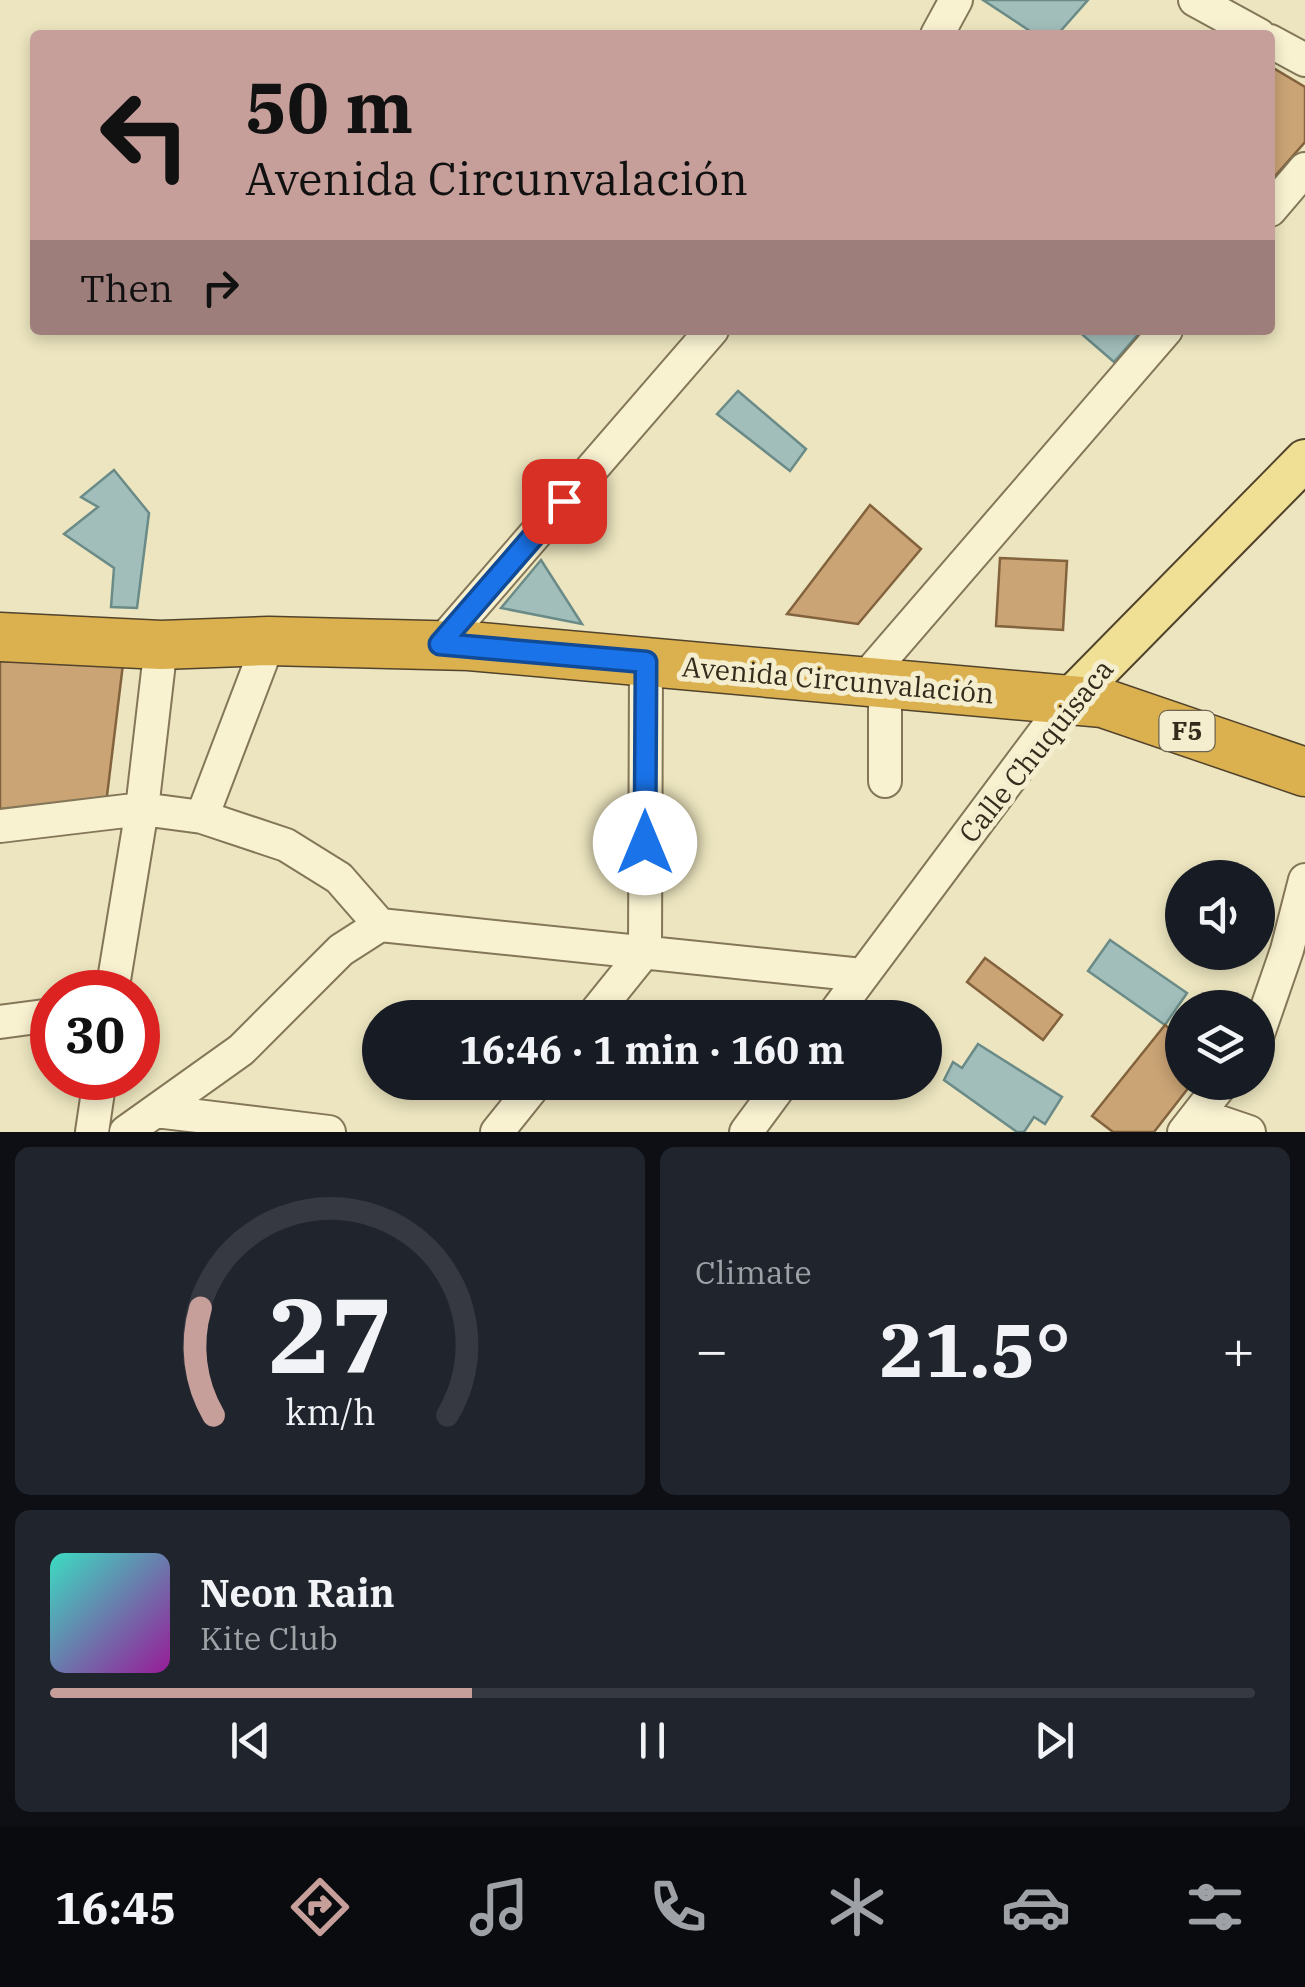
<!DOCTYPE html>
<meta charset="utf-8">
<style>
:root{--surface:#171b24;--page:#20242c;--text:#f1f3f6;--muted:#9ea1a6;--line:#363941;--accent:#c69e9a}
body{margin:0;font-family:"IBM Plex Serif",serif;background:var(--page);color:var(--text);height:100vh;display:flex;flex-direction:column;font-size:38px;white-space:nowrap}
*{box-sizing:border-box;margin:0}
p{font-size:32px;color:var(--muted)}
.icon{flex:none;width:55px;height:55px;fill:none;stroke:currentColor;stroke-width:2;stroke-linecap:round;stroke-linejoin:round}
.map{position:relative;height:1132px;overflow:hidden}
.side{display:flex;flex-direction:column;gap:15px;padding:15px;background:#0d0f14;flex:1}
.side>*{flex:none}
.top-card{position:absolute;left:30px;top:30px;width:1245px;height:305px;border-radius:10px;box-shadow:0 5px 15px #0003;background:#c69e9a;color:#111;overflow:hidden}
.buttons{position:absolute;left:1165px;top:860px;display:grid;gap:20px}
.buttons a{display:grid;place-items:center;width:110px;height:110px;border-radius:50%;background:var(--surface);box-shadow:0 5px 15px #0003;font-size:50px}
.speed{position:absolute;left:30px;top:970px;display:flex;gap:20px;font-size:50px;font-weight:700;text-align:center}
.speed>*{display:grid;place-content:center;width:130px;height:130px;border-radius:50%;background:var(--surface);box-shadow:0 5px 15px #0003;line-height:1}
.speed .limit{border:15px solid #d22;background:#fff;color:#111}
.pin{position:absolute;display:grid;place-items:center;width:85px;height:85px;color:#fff;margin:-42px;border-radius:20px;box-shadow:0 5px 15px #0006}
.me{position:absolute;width:110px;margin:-55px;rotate:0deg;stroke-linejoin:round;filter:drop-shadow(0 0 8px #0008)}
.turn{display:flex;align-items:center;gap:35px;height:210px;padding:0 50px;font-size:45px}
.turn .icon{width:130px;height:130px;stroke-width:2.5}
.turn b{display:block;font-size:70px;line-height:85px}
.then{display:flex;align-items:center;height:95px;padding:0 50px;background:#0003;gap:20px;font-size:38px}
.big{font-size:75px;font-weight:700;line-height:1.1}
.side .card{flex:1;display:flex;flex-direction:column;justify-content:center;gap:15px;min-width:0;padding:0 35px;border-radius:15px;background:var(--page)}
.side .dial{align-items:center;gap:0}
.dial svg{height:260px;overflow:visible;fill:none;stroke:var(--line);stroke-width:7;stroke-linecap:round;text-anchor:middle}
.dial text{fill:var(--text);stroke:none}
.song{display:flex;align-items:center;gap:30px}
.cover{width:120px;height:120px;border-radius:15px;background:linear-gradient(135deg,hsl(170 70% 55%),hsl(300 70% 35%))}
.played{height:10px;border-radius:5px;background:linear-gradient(90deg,var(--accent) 35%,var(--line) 35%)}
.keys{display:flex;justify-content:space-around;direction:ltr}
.heat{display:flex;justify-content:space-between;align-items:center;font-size:55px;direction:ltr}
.side .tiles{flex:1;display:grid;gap:15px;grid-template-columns:1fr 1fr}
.card:last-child{grid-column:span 2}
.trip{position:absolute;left:362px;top:1000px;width:580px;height:100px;border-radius:50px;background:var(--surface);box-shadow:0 5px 15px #0003;font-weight:700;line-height:100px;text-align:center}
.menu{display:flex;height:160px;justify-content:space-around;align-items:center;background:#090b0e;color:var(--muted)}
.menu .icon{width:70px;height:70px}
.menu .current{color:var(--accent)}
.menu b{font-size:45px;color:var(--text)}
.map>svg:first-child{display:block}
.water{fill:#a2beba;stroke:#6a8b88;stroke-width:2.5}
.building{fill:#caa475;stroke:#83633e;stroke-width:2.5}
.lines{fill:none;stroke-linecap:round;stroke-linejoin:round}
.minor-casing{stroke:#847658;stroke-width:36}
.major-casing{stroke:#52432c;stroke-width:44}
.highway-casing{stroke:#52432c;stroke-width:51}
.minor{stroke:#f8f2d1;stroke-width:32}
.major{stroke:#f0e096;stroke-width:40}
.highway{stroke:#dbb150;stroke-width:48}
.route-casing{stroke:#114b97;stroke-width:25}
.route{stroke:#1a73e8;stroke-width:18}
.labels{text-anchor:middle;stroke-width:10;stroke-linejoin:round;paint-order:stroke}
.shield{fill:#f4eece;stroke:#6e6651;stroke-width:2.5}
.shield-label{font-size:25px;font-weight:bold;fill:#342b1c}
.street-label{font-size:28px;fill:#342b1c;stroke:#f4eece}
</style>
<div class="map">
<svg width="1305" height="1132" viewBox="0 0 1305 1132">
<rect width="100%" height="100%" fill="#ece5bf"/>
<path class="water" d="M983 0H1088L1057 35H1036Z
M1077 330H1142L1114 362Z
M738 391 806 449 790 471 717 414Z
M114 470 149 513 137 608 111 607 114 568 64 534 98 507 81 497Z
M541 560 582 624 501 608Z
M1110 940 1187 993 1165 1025 1088 971Z
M978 1044 1062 1097 1045 1124 1034 1117 1024 1132H1017L944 1080 953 1062 962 1068Z"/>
<path class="building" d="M1270 66 1305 87V142L1270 182Z
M870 505 921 549 858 624 787 614Z
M1000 558 1067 561 1063 630 996 626Z
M0 661 123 664 106 804 0 809Z
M985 958 1062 1015 1043 1040 967 982Z
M1165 1025 1182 1038V1082H1193L1154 1132H1113L1092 1116Z"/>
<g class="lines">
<g class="minor-casing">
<path id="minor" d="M1195 0 1259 35
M937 35 956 0
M1270 41 1305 60
M1270 210 1305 169
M440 644 712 330
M863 681 1166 330
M885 781V683
M202 817 269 641
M0 826 142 809 202 817 286 845 339 878 380 925
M112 992 142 809 161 645
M591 1018 645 951 646 663
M831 1018 1067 702
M0 1022 52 1015
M1258 1034 1287 950 1305 880
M156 1111 329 1132
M1199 1115 1249 1132
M92 1132 100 1078
M126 1132 241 1050 341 950 380 925 862 975
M497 1132 537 1082
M746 1132 783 1082
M1184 1132 1223 1082"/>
</g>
<g class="major-casing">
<path id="major" d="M1067 702 1305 460"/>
</g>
<g class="highway-casing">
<path id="highway" d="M0 637 161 645 269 641 469 646 1103 703 1305 772"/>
</g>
<use href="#minor" class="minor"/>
<use href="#major" class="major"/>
<use href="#highway" class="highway"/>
</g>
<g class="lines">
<g class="route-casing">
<path id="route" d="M564 501 440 644 646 662 645 843"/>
</g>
<use href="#route" class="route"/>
</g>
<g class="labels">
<rect class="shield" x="1159.5" y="711" width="55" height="40" rx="8"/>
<g class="shield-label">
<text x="1187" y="740">F5</text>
</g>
<g class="street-label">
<text transform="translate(838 680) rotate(5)" y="10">Avenida Circunvalación</text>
<text transform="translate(1036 751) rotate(-51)" y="10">Calle Chuquisaca</text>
</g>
</g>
</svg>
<div class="buttons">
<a><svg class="icon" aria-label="sound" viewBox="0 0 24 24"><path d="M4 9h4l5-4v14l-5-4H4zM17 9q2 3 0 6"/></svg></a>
<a><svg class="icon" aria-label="layers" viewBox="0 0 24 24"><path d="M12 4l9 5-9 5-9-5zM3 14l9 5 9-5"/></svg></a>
</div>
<div class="speed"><div class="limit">30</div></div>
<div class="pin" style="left:564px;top:501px;background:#d93025"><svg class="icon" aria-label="arrive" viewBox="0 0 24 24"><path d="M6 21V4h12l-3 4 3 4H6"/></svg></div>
<svg class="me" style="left:645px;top:843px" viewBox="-20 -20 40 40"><circle r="19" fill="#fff"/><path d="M0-13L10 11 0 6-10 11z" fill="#1a73e8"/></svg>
<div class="trip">16:46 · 1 min · 160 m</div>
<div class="top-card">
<div class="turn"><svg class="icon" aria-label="left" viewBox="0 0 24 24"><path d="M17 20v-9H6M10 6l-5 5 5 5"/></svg><div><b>50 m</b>Avenida Circunvalación</div></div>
<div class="then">Then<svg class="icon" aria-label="right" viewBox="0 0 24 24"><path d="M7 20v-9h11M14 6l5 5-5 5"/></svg></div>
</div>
</div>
<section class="side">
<div class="tiles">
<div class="card dial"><svg viewBox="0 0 100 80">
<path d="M14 69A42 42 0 1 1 86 69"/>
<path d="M14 69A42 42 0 0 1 10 36" stroke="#c69e9a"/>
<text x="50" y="56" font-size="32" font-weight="700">27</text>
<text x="50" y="72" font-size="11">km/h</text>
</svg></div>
<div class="card"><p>Climate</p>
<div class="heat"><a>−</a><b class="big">21.5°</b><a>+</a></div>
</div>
<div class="card">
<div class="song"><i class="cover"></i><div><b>Neon Rain</b><p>Kite Club</p></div></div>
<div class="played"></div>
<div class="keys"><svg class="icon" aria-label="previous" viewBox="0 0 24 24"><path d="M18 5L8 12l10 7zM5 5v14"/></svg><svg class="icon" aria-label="pause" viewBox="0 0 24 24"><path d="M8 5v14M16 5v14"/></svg><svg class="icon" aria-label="next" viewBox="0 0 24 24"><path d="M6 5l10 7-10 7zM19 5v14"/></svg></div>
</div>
</div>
</section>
<nav class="menu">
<b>16:45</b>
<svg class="icon current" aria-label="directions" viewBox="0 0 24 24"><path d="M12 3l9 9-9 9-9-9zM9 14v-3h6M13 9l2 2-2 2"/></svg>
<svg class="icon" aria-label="music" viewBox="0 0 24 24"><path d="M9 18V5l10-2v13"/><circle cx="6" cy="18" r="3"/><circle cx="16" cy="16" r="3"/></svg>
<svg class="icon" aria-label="phone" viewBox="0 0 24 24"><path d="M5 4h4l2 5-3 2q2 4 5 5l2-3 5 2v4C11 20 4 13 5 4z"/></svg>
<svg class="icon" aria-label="climate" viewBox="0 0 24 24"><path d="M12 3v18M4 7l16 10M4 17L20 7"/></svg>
<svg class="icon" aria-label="car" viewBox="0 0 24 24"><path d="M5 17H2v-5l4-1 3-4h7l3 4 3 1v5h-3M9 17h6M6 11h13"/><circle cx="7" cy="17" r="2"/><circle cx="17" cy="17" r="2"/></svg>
<svg class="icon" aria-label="filters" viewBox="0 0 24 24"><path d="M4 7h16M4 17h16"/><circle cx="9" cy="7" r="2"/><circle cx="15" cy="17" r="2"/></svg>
</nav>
